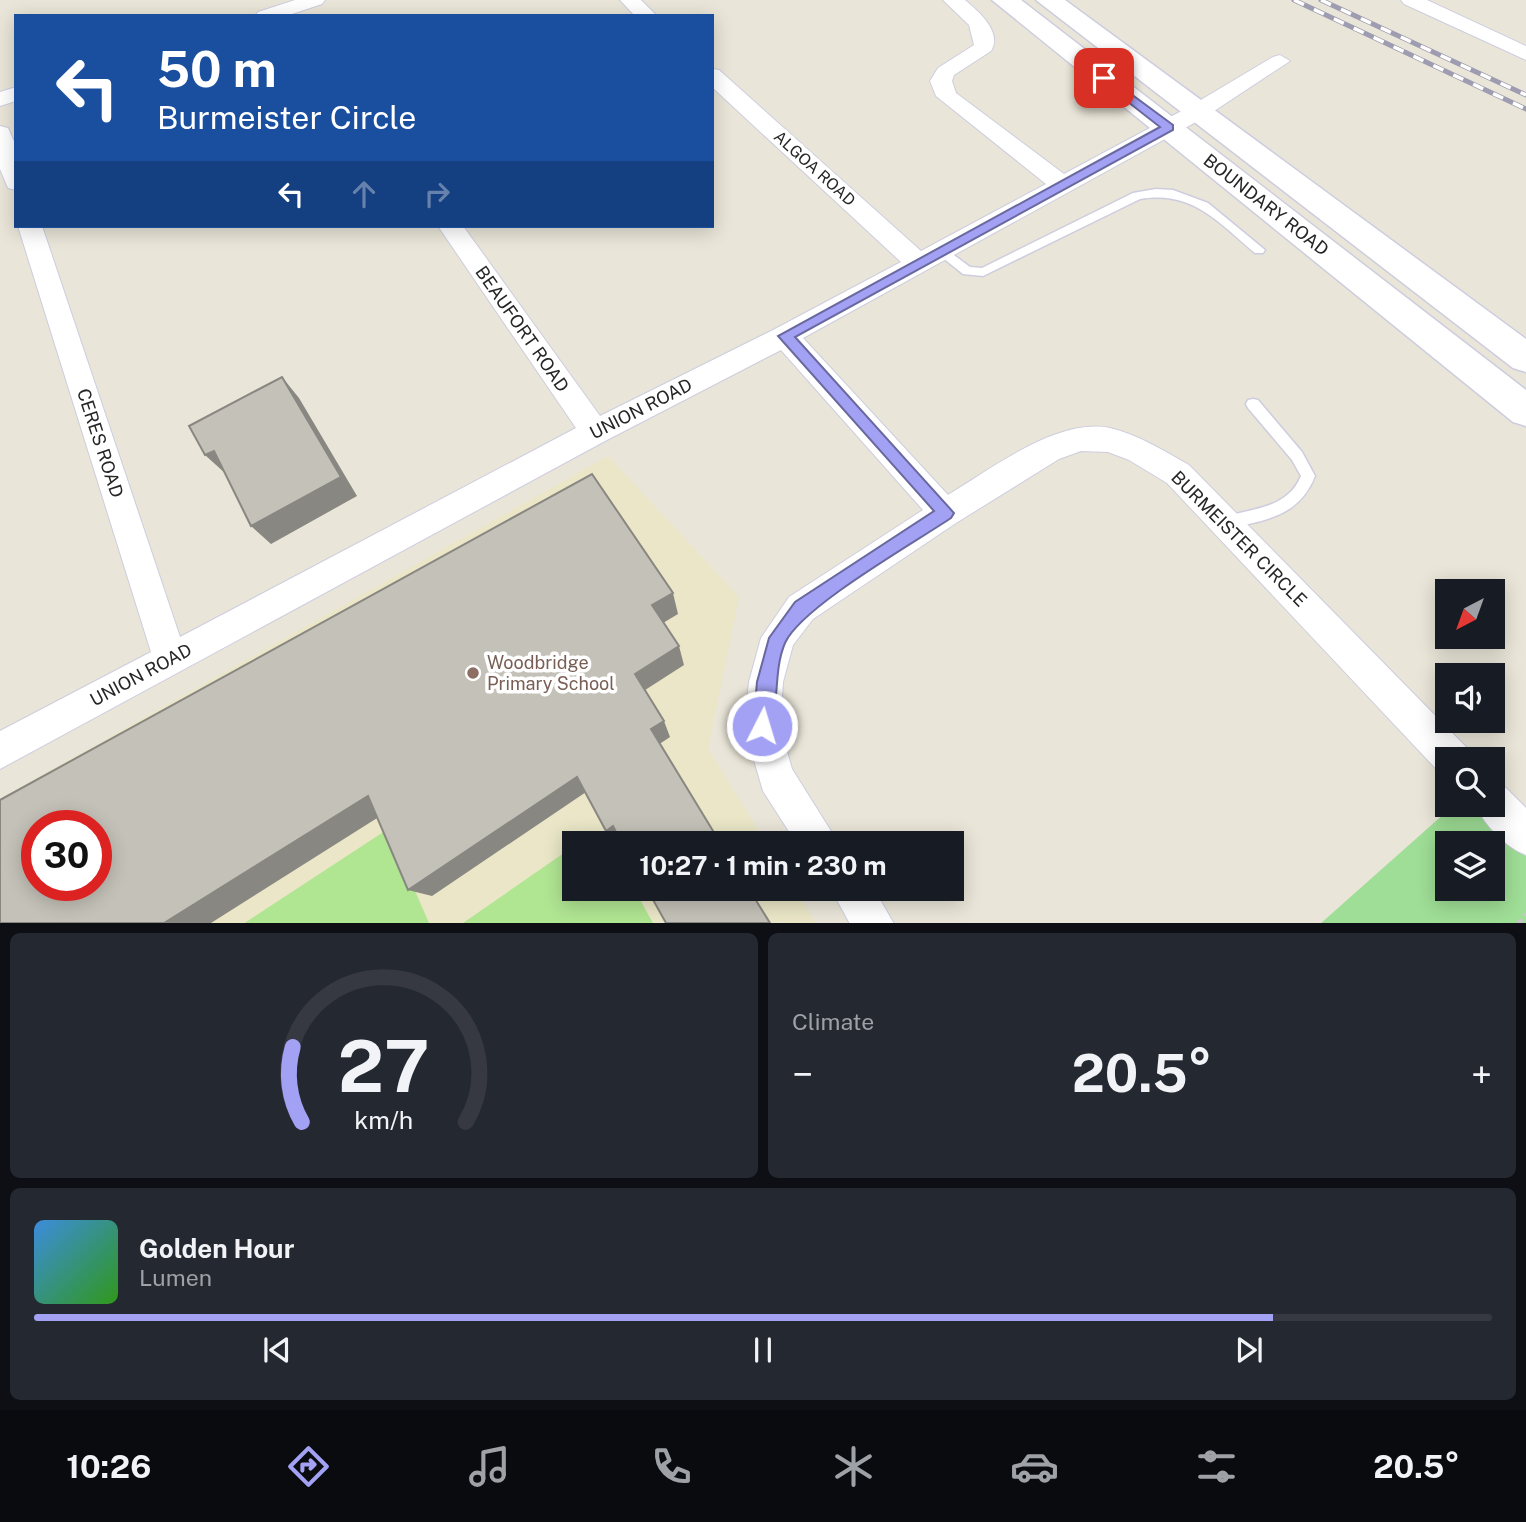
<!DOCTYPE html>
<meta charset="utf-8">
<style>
:root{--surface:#171b24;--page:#242831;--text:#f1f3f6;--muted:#9ea1a6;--line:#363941;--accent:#a2a1f4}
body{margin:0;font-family:"Public Sans",sans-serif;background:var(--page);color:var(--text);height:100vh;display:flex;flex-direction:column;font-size:26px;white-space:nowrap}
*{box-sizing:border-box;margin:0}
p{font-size:23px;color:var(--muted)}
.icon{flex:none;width:38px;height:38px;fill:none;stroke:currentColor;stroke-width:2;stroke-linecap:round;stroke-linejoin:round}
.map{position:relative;height:923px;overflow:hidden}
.panel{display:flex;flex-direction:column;gap:10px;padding:10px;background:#0d0f14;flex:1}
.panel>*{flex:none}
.guide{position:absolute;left:14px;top:14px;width:700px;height:214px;border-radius:0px;box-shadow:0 4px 18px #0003;background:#1a4fa0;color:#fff;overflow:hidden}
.needle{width:46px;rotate:221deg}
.buttons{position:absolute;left:1435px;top:579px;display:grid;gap:14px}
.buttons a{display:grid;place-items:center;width:70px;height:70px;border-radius:0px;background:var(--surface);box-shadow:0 4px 18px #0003;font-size:35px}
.speed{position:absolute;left:21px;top:810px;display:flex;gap:14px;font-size:35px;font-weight:700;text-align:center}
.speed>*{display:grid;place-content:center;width:91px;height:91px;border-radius:50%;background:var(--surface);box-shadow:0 4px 18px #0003;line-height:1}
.speed .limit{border:10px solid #d22;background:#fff;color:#111}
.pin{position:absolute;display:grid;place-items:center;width:60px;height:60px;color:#fff;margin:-30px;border-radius:14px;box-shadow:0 4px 10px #0006}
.me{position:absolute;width:77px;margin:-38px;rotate:5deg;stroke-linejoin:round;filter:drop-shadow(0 0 5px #0008)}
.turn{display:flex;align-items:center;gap:24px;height:147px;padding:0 28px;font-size:32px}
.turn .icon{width:91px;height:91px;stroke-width:2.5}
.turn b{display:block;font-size:49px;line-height:60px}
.lanes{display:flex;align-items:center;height:66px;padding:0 28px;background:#0003;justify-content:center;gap:35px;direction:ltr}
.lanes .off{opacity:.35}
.big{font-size:52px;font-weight:700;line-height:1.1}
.panel .widget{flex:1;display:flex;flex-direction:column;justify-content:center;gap:10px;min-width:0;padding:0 24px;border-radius:10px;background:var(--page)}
.panel .dial{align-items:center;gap:0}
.dial svg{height:182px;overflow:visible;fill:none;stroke:var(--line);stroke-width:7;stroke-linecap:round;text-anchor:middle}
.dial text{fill:var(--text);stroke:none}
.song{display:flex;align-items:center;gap:21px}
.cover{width:84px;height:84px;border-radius:10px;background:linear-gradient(135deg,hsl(210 70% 55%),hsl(110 70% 35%))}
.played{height:7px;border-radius:4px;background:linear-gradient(90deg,var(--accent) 85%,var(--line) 85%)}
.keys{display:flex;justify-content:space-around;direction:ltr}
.heat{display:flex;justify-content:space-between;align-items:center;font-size:38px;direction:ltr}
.panel .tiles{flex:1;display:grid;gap:10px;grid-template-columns:1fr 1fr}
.widget:last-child{grid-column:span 2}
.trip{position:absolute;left:562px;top:831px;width:402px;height:70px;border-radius:0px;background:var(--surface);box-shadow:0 4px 18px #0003;font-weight:700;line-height:70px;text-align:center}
.tab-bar{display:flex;height:112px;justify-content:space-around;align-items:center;background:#090b0e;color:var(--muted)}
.tab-bar .icon{width:49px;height:49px}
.tab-bar .on{color:var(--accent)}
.tab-bar b{font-size:32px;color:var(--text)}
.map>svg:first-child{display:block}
.education{fill:#eae6c7;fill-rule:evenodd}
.green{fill:#9fde96;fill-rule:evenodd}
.pitch{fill:#b0e592}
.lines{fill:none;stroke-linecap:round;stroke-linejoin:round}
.service-casing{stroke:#cecddf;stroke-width:3}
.minor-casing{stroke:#cecddf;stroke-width:2}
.secondary-casing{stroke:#cecddf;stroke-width:3}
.path{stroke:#c7c7c7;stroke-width:5;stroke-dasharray:6 4.5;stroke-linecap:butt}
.service{fill:#fff;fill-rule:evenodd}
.minor{fill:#fff;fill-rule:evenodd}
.secondary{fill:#fff;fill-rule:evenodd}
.rail-casing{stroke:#9d9cb0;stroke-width:5}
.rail{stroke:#fff;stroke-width:3.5;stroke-dasharray:11;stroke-linecap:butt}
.shaded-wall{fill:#898781}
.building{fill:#c4c1b8;stroke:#898781;stroke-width:2;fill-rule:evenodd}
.route{fill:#a2a1f4;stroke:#69699f;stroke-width:2}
.education-dot{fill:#8d6e63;stroke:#fff;stroke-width:2.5}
.labels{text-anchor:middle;stroke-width:7;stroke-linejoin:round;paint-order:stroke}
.far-street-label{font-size:16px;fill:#262626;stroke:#fff}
.street-label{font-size:18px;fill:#262626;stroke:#fff}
.education-label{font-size:18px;fill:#785e54;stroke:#fff;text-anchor:start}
</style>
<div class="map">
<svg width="1526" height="924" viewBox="0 0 1526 924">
<rect width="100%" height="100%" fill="#e9e5d8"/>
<path class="education" d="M608 456 739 597 708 749 766 843 574 844V889H794L816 923H0V799ZM37 826H96V886H37Z"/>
<path class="green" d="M1493 801 1526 836V923L1320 924 1454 805H1493ZM1447 844H1493V889H1447Z"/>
<path class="pitch" d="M388 829 429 923 243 924Z
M574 846V889H634L653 923H463Z"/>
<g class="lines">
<g class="service-casing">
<path id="service" d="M1156 189 1173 190 1208 203 1265 250 1263 253H1255C1218 222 1192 190 1140 199L983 276 963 274 933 250 935 247H943L970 267 982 268 1133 193Z
M1253 399 1258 400 1302 452 1315 476C1299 517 1265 520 1226 529L1221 528 1219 523 1221 518C1250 508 1287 510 1301 476L1292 460 1248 408 1246 404 1248 400Z"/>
</g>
<g class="minor-casing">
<path id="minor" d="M295 0H325L322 4 286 16H255L258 12Z
M620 0H641L657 16H635Z
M943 0H965C978 11 1003 32 991 51L954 75 952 81 956 93 1064 174 1189 107 1273 57 1280 55 1290 61 1205 117 803 338 948 495C991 469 1058 417 1110 428 1139 435 1164 451 1189 465L1466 747 1471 760H1447V776L1440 773 1167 483 1129 460 1108 452 1081 451 1059 459 956 523 813 619 793 645 783 682 780 726 792 769 839 844H797L763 791 744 726 749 682 761 638 789 597 923 510 781 350 605 441 0 769V731L151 652 18 226H42L180 637 576 428 438 226H463L600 416 775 329 901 262 712 87V69L719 70 921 251 1046 184 936 96 930 81 938 68 974 45 969 25Z
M1401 0H1427L1526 46V60L1404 4Z
M16 87V101L0 106V92Z
M0 126 8 128 16 146V190L8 188 0 169Z
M1493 782 1506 788 1526 808V855C1506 847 1484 825 1476 805H1493Z
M831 889H874L894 924H850Z"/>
</g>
<g class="secondary-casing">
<path id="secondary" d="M992 0H1021L1526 390V426L1513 422Z
M1036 0H1065L1526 339V372L1513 368Z"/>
</g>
<path class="path" d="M1518 924 1526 914"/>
<use href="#service" class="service"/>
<use href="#minor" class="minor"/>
<use href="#secondary" class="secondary"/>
<g class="rail-casing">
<path id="rail" d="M1294 0 1526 109
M1321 0 1526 95"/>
</g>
<use href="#rail" class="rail"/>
</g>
<path class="shaded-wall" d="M282 377 299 398 357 496 271 544 251 526Z
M214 451 226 474 205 455Z
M673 593 678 614 658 626 652 605Z
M679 646 684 665 642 692 635 674Z
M664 721 670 737 658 745 651 729Z
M577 777 589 790 432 896 408 890Z
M368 796 393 808 211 923H164Z
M613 826 623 836 616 841 606 831Z"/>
<path class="building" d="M282 377 341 477 251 526 214 451 205 455 189 426Z
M592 474 673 593 652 605 679 646 635 674 664 721 651 729 721 844H622L613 826 606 831 577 777 408 890 368 796 164 923H0V800ZM37 826H96V886H37Z
M647 889H749L770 923H666Z"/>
<path class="route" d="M1104 74 1173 125V130L795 337 954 513 951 518C914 543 801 607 785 643 773 671 780 705 769 732L762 735 756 732 753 726 757 682 769 638 795 602 934 511 778 336 1160 127 1100 80 1098 78Z"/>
<circle class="education-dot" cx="473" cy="673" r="7"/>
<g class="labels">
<g class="far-street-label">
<text transform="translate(815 168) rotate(42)" y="6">ALGOA ROAD</text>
</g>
<g class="street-label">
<text transform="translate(1266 205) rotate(38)" y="6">BOUNDARY ROAD</text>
<text transform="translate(522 329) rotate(55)" y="6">BEAUFORT ROAD</text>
<text transform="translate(641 409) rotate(-27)" y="6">UNION ROAD</text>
<text transform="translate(100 443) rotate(72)" y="6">CERES ROAD</text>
<text transform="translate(1239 539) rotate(45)" y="6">BURMEISTER CIRCLE</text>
<text transform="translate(141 675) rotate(-28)" y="6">UNION ROAD</text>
</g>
<g class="education-label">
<text x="487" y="669">Woodbridge<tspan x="487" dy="21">Primary School</tspan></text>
</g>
</g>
</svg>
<div class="buttons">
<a><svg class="needle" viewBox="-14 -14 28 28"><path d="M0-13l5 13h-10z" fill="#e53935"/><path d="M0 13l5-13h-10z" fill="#9ea1a6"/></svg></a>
<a><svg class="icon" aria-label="sound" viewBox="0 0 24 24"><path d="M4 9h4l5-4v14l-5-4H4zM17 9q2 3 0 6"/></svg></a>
<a><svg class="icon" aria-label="search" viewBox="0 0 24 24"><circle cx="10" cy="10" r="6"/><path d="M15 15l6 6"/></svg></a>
<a><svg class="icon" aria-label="layers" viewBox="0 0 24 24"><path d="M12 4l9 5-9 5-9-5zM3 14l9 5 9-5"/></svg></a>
</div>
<div class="speed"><div class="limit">30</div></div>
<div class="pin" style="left:1104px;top:78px;background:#d93025"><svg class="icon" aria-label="arrive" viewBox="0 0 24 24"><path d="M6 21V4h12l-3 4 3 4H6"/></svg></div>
<svg class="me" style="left:762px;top:726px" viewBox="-20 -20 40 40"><circle r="17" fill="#a2a1f4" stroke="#fff" stroke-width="3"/><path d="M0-11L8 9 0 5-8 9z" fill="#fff"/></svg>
<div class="trip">10:27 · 1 min · 230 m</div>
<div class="guide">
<div class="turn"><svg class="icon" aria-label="left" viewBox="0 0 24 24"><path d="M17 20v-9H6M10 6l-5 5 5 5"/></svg><div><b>50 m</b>Burmeister Circle</div></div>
<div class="lanes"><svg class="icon" aria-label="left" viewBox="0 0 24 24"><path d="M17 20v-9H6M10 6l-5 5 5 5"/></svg><svg class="icon off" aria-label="ahead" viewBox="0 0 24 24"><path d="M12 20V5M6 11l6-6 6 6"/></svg><svg class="icon off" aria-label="right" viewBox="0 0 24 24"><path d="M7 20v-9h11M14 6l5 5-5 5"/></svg></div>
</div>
</div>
<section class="panel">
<div class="tiles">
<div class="widget dial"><svg viewBox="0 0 100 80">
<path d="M14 69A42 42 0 1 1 86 69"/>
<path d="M14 69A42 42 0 0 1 10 36" stroke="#a2a1f4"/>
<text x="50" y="56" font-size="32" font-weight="700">27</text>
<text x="50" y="72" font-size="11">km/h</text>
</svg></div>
<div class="widget"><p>Climate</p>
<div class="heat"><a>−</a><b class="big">20.5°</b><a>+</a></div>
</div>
<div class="widget">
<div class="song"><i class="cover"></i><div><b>Golden Hour</b><p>Lumen</p></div></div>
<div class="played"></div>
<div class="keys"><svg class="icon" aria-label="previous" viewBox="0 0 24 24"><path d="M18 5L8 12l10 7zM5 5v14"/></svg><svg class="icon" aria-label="pause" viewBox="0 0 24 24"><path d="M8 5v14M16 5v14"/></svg><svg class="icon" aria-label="next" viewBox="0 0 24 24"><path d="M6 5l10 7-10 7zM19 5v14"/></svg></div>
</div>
</div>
</section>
<nav class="tab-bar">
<b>10:26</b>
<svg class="icon on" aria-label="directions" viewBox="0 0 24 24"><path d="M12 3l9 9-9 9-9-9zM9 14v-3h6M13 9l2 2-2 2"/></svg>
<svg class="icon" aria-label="music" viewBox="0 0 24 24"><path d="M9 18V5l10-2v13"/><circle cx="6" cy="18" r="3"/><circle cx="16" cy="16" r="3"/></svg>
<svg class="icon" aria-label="phone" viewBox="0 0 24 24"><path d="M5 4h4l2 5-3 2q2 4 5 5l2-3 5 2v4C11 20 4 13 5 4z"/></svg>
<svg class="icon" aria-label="climate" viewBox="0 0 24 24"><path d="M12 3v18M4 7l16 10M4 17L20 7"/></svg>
<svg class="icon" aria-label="car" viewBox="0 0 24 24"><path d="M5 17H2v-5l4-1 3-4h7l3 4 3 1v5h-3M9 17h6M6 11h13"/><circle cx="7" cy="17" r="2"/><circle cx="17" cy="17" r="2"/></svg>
<svg class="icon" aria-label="filters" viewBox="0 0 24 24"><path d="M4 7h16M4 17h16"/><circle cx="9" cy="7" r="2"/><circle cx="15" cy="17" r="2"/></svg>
<b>20.5°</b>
</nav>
